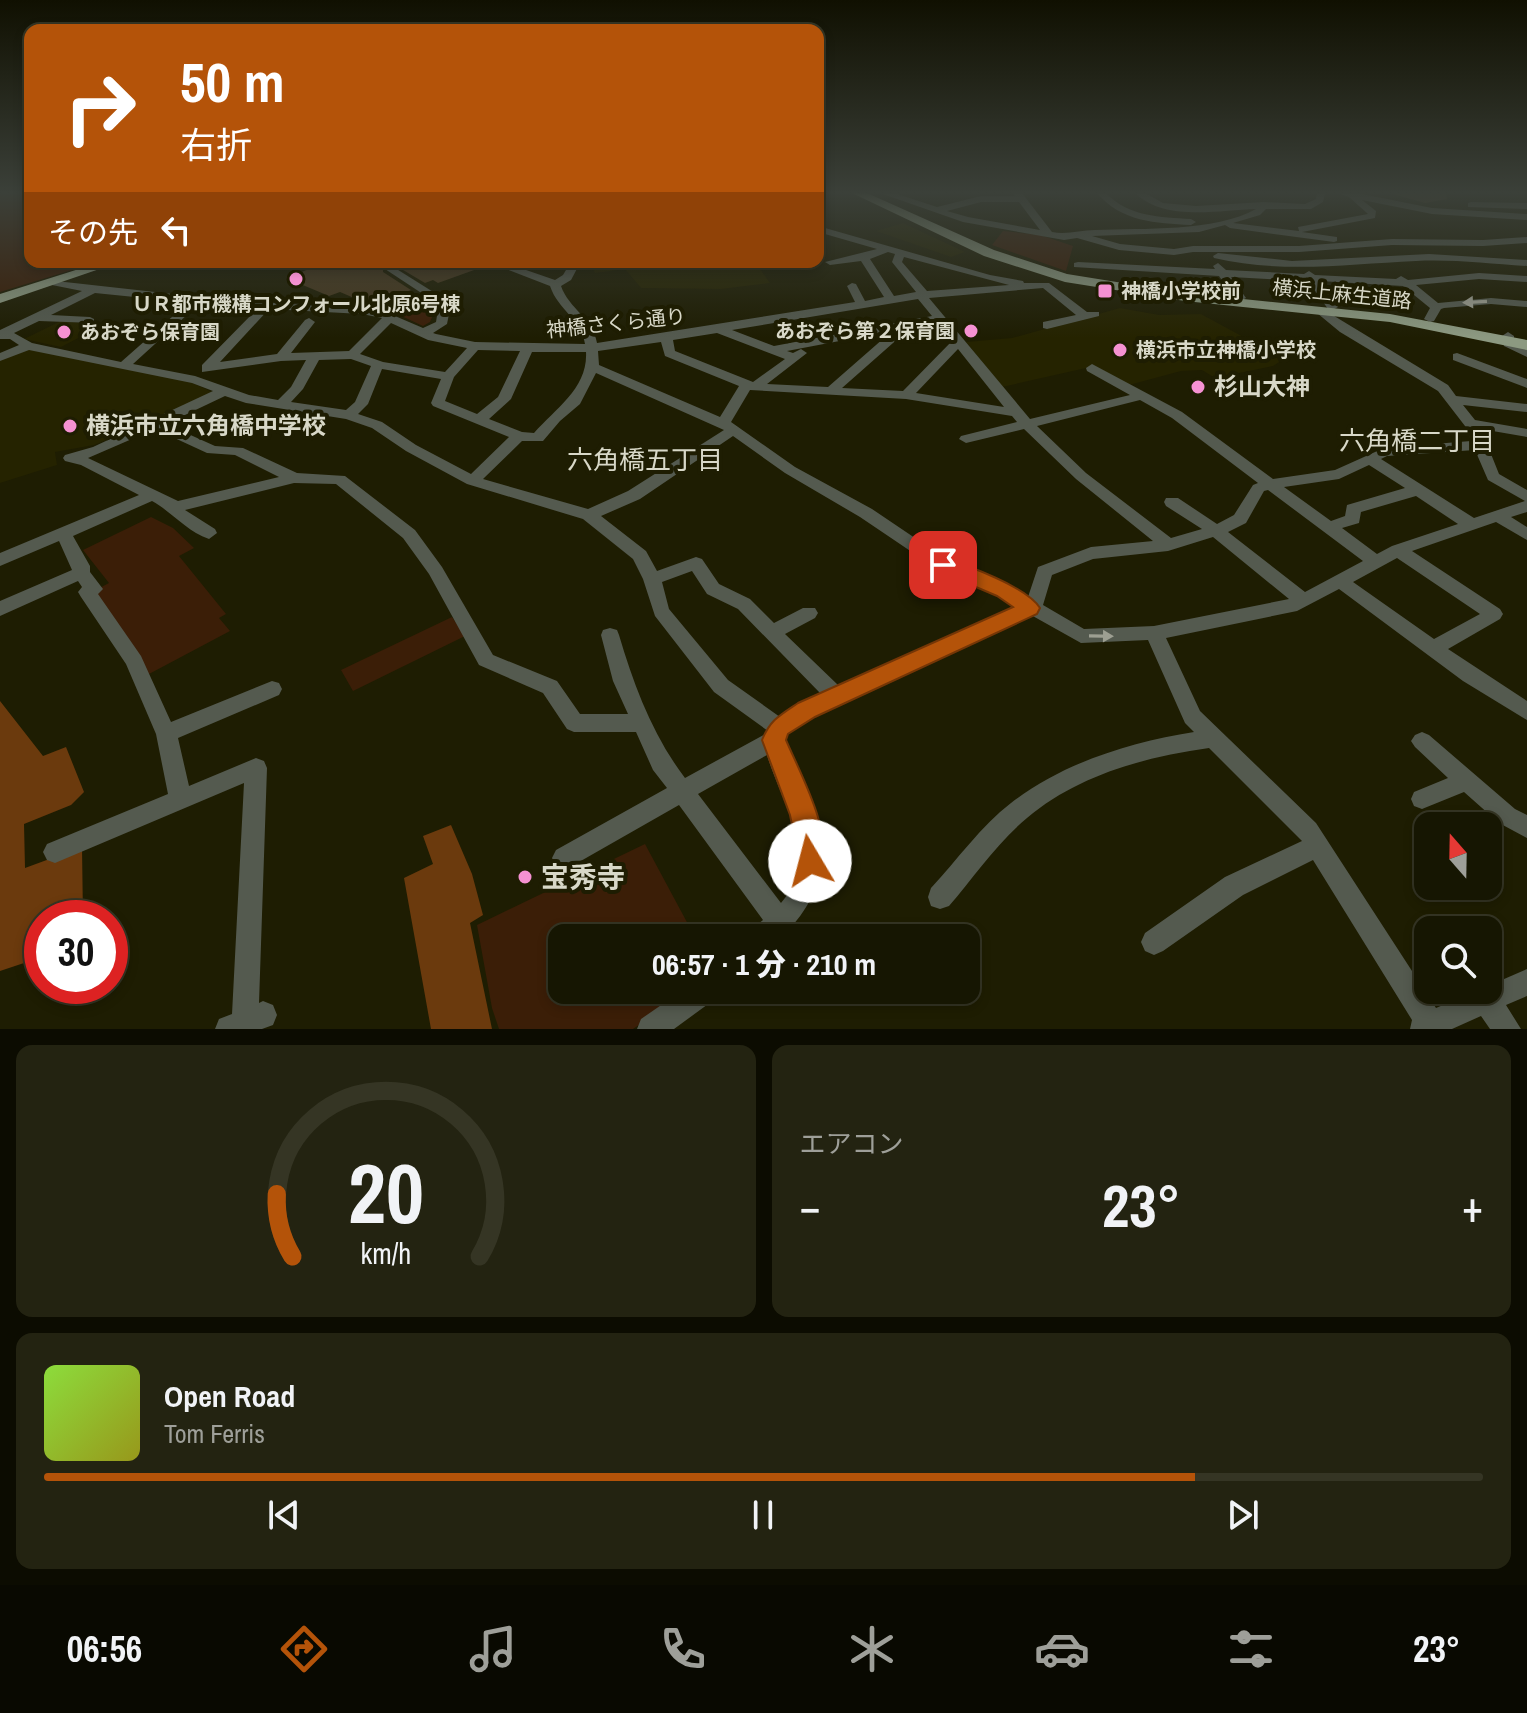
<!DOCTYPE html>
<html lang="ja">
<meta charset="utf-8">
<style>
:root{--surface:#161602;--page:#232311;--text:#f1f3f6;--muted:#9e9f99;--line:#353524;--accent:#b45309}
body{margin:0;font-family:"Archivo Narrow","Noto Sans JP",sans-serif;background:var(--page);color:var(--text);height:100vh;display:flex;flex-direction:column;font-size:30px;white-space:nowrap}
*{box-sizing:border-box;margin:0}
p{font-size:26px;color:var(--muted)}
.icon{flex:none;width:44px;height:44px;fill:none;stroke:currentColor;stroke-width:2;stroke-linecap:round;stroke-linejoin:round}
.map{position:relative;height:1029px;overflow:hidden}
.panel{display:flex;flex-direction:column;gap:16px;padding:16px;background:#0c0c01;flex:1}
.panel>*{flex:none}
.top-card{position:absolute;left:24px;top:24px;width:800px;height:244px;border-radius:16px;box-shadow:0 4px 12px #0003,0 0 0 2px var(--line);background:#b45309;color:#fff;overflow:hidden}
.needle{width:52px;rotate:340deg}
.buttons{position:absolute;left:1414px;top:812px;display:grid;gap:16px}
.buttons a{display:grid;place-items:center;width:88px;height:88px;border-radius:16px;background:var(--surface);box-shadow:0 4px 12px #0003,0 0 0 2px var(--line);font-size:40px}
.speed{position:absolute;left:24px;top:900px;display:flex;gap:16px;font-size:40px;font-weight:700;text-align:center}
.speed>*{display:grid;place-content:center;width:104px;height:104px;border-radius:50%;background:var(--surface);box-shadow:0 4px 12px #0003,0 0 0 2px var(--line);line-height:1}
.speed .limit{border:12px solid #d22;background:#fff;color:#111}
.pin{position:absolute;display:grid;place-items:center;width:68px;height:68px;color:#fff;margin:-34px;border-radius:16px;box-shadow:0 4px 12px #0006}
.me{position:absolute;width:88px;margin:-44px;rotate:352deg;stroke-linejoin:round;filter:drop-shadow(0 0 6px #0008)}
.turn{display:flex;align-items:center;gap:28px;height:168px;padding:0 24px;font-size:36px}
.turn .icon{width:104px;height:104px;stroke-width:2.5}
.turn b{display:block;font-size:56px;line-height:68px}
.then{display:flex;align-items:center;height:76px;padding:0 24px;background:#0003;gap:16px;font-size:30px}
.big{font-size:60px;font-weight:800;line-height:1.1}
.panel .tile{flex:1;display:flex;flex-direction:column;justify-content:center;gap:12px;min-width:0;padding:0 28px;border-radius:16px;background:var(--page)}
.panel .dial{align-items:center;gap:0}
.dial svg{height:208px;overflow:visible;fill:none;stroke:var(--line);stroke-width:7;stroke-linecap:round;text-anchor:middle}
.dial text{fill:var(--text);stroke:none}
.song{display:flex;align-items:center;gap:24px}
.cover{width:96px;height:96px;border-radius:12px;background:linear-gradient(135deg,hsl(90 70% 55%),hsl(60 70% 35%))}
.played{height:8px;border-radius:4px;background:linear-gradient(90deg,var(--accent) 80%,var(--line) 80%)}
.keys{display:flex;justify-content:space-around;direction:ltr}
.heat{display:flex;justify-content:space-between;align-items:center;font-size:44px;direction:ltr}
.panel .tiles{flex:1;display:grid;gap:16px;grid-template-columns:1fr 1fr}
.tile:last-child{grid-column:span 2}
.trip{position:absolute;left:548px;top:924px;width:432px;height:80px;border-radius:16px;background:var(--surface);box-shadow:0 4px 12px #0003,0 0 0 2px var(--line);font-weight:800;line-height:80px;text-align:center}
.menu{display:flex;height:128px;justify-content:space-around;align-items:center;background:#090901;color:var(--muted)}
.menu .icon{width:56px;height:56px}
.menu .active{color:var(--accent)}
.menu b{font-size:36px;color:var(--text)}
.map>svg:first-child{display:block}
.built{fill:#252300}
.green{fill:#3b1e07}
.forest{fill:#6b3a0d}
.building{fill:#47391f}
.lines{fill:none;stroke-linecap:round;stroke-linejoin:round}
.minor{fill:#545a4f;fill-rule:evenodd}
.major{fill:#8c9981;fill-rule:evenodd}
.oneway{fill:#9d9f92}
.route{fill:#b45309;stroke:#753606;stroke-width:2}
.poi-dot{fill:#f591d2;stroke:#1e1d02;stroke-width:3}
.labels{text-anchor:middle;stroke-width:8;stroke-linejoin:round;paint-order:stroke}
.far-poi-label{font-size:20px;font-weight:bold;fill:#d8d8c8;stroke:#1e1d02;text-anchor:start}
.far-street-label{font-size:20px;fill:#d8d8c8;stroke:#1e1d02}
.poi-label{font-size:24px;font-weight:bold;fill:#d8d8c8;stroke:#1e1d02;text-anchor:start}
.neighbourhood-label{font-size:26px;fill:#d8d8c8;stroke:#1e1d02}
.near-poi-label{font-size:28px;font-weight:bold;fill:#d8d8c8;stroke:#1e1d02;text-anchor:start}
</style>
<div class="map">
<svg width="1527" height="1029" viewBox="0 0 1527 1029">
<rect width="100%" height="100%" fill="#1e1d02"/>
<path class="built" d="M903 223 965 252 951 257 876 231Z
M590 262H755L770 283 721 289 641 288 625 269 595 273Z
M1120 308 1159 315 1201 314 1284 359 1273 366 1215 378 1202 370 1181 371 1129 385 1095 366 1002 387 966 342 1012 338Z
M61 321 103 325 61 347 24 339Z
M27 348 188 381 212 392 187 407 94 445 55 452 57 465 0 483V358Z"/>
<path class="green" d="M0 193H30V262H98L0 292Z
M1003 231 1040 235 1073 246 1066 271 992 245Z
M428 298 433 315 430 322 423 326 395 313Z
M151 517 173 528 194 548 179 556 226 614 219 618 230 631 149 674 94 591 109 583 83 550Z
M452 617 465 636 353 691 341 670Z
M645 844 689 926 676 938H562V990H691L633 1029H499L492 1008 477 925Z"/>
<path class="forest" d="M0 701 43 756 66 747 84 792 71 805 24 824 25 868 82 847 83 918H42V957L0 971Z
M451 825 472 874 483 915 470 923 492 1029H431L404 878 433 864 423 836Z"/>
<path class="building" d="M1389 193H1446L1447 199 1425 203Z
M327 262H383V272L411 290 373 306 340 292 329 296 286 278Z
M399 262H485L488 265 438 283 433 280 425 283 398 267Z"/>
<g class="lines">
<path class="minor" d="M880 193H894L937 207 981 196H1015L1013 193H1022L1052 232C1067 235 1080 230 1095 230 1142 228 1215 232 1256 209 1218 210 1165 222 1135 193H1145L1163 203 1196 206 1264 202 1305 204 1316 199 1317 193H1325L1323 202 1311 209H1266L1260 215 1233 223 1299 231 1298 227 1368 214 1349 197 1337 193H1357L1432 208 1527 214V220L1432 214 1362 200 1376 211 1375 218 1302 232 1337 237V241L1334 242 1230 228 1225 225 1199 232 1092 236 1120 244 1174 249 1193 246H1299L1392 239 1483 240 1527 237V243L1483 246 1392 245 1299 252H1193L1174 255 1119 250 1077 238 1064 240 963 222ZM981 202H1019L1040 230 968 217 947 211Z
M1097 193H1106C1129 217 1160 217 1191 219L1196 222 1191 225C1156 223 1121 222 1097 193Z
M1471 202 1527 203V209L1468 207V203Z
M818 226 990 275 1023 281 1024 283H1049L1087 312H1099V316L1047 329 1043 328V322L1076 315 1043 288 929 298 1030 419 1130 395 1087 371 1086 368 1092 364 1182 412 1273 479 1335 470 1384 448 1471 441 1465 426 1438 391 1340 332 1317 313 1315 311 1321 308 1448 385 1456 396 1527 404V412L1463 405 1475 420 1527 429V437L1481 429 1499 474 1527 490V512L1511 517 1527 527V540L1496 522 1412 551 1500 609 1503 614 1500 619 1448 649 1527 701V720L1463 681 1339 589 1297 611 1166 638 1200 711 1316 823 1436 1008 1478 990H1488V986L1527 969V996L1506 1005 1521 1029H1490L1481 1016 1452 1029H1410L1412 1020 1313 860 1243 895 1163 951 1154 955 1145 951 1141 942 1145 933 1225 877 1302 841 1209 748C1145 757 1078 775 1027 818 997 843 974 877 949 906L940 909 931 906 928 897 931 888C957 860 981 826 1011 803 1062 763 1131 742 1194 732L1185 723 1148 640 1081 643 1031 615 860 692 798 726 787 735C784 753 794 772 801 788 809 805 818 822 822 840 828 878 806 915 780 938H748L752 929 763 920 679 805 572 866 564 869 556 866 552 858 556 850 667 788 653 770 636 732H574L567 729 543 693 479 665 429 574 403 538 336 484 294 483 185 510 215 529 217 533 209 539C186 531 172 512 152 501L73 536 90 566V572L103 589 98 594 141 656 171 722 272 681 279 683 282 689 279 695 178 738 189 786 256 758 264 761 267 768 259 1003 263 1001 273 1005 277 1015 273 1025 262 1029H215L219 1019 232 1014 244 783 55 863 47 860 43 852 47 844 168 794 156 734 126 664 81 597 78 592 82 587 78 581 0 616V601L72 570 59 541 0 566V553L139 495 81 465 65 461 63 458 65 455 93 447 213 391 192 383 29 350 0 361V353L19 345 10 339H0V330L82 291 47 284V280L236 301 362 308 388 313 423 328 436 322 438 309 435 302 385 269 386 262H396L395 268 446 300 450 309 447 324 433 333 436 334 475 342 585 344C582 320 558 310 550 286L488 262H503L555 280 563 275 569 265 566 262H577L579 265 571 280 561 286C569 309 593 318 597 343L855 302 847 286 852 283 856 284 865 301 884 297 861 261 830 265 825 262 877 249 818 232ZM888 252 895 254 892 262 916 292 894 296 870 259ZM904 257 1009 285 927 291 902 262ZM95 293 194 303 181 309 121 362 32 343 14 333 39 321 94 323V319L90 317 51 315ZM918 299 932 316 774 346 732 330ZM209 305 257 309 202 365V372L281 361 306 360 291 387 278 400 249 395 195 376 133 364 189 313ZM269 309 362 314 382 318 349 351 291 353 315 322 309 318 305 320 277 354 220 362ZM937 322 952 341 903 391 842 388 910 328ZM391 323 428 340 467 348 445 372 383 362 360 354ZM892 331 828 387 767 384 807 353 801 349 793 353 787 351ZM717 333 785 359 753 382 675 351 673 340ZM661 342 665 356 739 386 720 417 599 365 598 351ZM958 349 1004 407 916 393ZM478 350 520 351 498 397 477 414 445 401 454 377ZM532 352H586C588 388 556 408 534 433L522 432 489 419 511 399ZM351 359 371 366 355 402 346 410 291 402 303 389 319 360ZM382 369 441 379 431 403 433 406 509 437 471 474 416 445 382 422 358 414 368 404ZM596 373 724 430 628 491 588 509 483 479 522 441H543L560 421 580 404ZM750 390 906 399 1012 416 1017 422 961 436 959 439 966 443 1024 429 1076 479 1153 541 1091 547 1038 567 1028 597 949 561 872 509 795 467 731 422ZM225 396 246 403 346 419 372 428 406 451 467 484 583 519 633 559 643 579 655 616 714 692 768 731 767 733 685 778C653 736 634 686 619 635L617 630 610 628 603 630 601 635 613 681 628 714H580L557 681 493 655 442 567 415 530 345 476 297 473 243 448 215 446 166 424ZM1140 400 1172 418 1258 483 1253 485 1234 515 1217 524 1178 498H1166L1164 502 1166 506 1202 529 1171 538 1086 473 1037 426ZM155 429 207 453 235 455 279 477 178 501 88 458ZM733 436 785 473 860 517 937 569 998 596 1016 606 838 685 785 634 815 618 818 613 815 608H803L774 623 750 599 719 584 702 559 696 557 657 571 646 551 601 516 640 499ZM1475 450 1488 480 1525 501 1474 518 1381 459 1387 456ZM1369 465 1405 488 1347 505 1345 516 1331 521 1284 487 1339 479ZM1268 490 1363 561 1305 592 1228 532 1246 523 1264 491ZM1416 496 1458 524 1392 546 1377 554 1342 528 1359 523 1361 512ZM1213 537 1289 599 1154 626 1084 629 1043 605 1052 575 1093 559 1168 551ZM1397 558 1480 614 1434 639 1353 582ZM692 571 707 594 738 609 820 693 780 717 728 680 669 609 662 582ZM767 755C781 802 821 857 781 903L698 794Z
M1218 253 1292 261 1429 254 1527 260V266C1490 264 1453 259 1416 261 1348 264 1282 274 1214 258L1213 256Z
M1078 262 1215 269 1213 266 1218 263 1226 270 1304 274 1309 271 1315 275 1396 279 1401 276 1408 280 1479 273 1527 276V282L1479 279 1416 285 1438 303 1491 298 1527 301V307L1491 304 1444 308 1441 309 1434 321 1430 322 1424 319 1430 308 1403 286 1320 281 1338 307 1332 310 1328 309 1308 281 1231 277 1246 298 1240 301 1236 300 1219 276 1074 267V263Z
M1508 332 1514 336V341L1527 348V357L1504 346 1502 336Z
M1457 353 1527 379V388L1453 360V354Z
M1422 732 1429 735 1515 809 1527 815V838L1499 823 1464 792 1422 809 1414 806 1411 799 1414 792 1448 778 1415 747 1411 741 1415 735Z
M683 990H719L715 999 674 1029H637L641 1019Z"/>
<path class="major" d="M852 193H867L994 250 1067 274 1185 293 1390 314 1527 340V350L1390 322 1185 301 1065 282 984 256Z
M101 262H120L0 303V294Z"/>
</g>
<defs><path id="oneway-solid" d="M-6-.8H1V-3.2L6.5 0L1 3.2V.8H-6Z" transform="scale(2)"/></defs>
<g class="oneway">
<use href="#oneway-solid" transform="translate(1475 302) rotate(177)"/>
<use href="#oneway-solid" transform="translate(1101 636) rotate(1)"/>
</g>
<linearGradient id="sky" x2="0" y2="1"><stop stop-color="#101001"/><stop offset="0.57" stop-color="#3b4039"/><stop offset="1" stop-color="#3b4039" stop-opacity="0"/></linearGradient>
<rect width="1527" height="338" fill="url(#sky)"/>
<path class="route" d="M943 558C967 565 1027 587 1040 608L1037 614 815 717 788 734 786 740C800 773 835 836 820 870L810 874 801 870 790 815 762 740C770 720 780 715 798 703L1013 607 997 596 936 570 933 565 936 560Z"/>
<g class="poi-dot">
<circle cx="296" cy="279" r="8"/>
<rect x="1097" y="283" width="16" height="16" rx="4"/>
<circle cx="971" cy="331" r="8"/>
<circle cx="64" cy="332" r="8"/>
<circle cx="1120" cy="350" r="8"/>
<circle cx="1198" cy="387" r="8"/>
<circle cx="70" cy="426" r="8"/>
<circle cx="525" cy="877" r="8"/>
</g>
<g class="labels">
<g class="far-poi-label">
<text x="1121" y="298">神橋小学校前</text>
<text x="296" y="311" text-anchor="middle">ＵＲ都市機構コンフォール北原6号棟</text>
<text x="955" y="338" text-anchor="end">あおぞら第２保育園</text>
<text x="80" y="339">あおぞら保育園</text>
<text x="1136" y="357">横浜市立神橋小学校</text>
</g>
<g class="far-street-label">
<text transform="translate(1342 294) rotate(6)" y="7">横浜上麻生道路</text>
<text transform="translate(616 323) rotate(-6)" y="7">神橋さくら通り</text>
</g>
<g class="poi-label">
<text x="1214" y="395">杉山大神</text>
<text x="86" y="434">横浜市立六角橋中学校</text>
</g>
<g class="neighbourhood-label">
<text x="1417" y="450">六角橋二丁目</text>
<text x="645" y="469">六角橋五丁目</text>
</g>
<g class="near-poi-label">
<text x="541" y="887">宝秀寺</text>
</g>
</g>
</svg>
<div class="buttons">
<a><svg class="needle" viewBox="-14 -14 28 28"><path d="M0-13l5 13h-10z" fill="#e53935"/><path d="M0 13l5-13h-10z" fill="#9e9f99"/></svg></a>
<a><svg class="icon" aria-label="search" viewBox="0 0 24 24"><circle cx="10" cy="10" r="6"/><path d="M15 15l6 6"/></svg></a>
</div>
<div class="speed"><div class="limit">30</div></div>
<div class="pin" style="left:943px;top:565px;background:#d93025"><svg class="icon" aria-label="arrive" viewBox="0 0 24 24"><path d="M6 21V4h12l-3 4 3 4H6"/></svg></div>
<svg class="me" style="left:810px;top:861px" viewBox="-20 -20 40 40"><circle r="19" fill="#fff"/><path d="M0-13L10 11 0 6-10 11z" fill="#b45309"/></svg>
<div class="trip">06:57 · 1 分 · 210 m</div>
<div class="top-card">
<div class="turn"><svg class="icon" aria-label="right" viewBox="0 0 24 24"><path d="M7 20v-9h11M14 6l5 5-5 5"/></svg><div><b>50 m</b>右折</div></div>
<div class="then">その先<svg class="icon" aria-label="left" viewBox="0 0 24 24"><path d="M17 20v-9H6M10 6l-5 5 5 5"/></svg></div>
</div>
</div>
<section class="panel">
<div class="tiles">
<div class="tile dial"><svg viewBox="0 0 100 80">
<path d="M14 69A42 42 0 1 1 86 69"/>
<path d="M14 69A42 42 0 0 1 8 45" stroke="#b45309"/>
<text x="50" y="56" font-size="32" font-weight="700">20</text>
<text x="50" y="72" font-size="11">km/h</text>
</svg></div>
<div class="tile"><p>エアコン</p>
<div class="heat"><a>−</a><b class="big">23°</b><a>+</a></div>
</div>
<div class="tile">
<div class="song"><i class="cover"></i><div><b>Open Road</b><p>Tom Ferris</p></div></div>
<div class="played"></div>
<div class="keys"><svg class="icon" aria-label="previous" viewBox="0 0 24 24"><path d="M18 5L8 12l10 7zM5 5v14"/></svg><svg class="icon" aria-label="pause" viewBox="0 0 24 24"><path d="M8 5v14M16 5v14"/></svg><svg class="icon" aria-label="next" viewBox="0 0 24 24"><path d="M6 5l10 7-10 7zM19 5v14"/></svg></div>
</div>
</div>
</section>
<nav class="menu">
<b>06:56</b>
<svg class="icon active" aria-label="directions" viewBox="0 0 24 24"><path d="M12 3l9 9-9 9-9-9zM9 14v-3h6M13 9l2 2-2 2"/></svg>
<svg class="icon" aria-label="music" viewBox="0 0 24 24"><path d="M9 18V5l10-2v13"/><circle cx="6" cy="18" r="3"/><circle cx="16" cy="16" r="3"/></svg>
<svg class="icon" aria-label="phone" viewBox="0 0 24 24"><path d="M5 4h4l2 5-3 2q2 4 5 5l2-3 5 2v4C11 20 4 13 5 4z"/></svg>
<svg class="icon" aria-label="climate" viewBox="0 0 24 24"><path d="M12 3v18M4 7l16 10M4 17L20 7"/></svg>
<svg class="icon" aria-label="car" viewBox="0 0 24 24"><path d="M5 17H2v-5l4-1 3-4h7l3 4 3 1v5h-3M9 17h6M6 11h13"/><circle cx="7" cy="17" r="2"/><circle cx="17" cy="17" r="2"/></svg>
<svg class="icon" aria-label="filters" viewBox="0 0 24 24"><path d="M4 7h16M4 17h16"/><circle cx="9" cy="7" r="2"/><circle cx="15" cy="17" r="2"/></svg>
<b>23°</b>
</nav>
